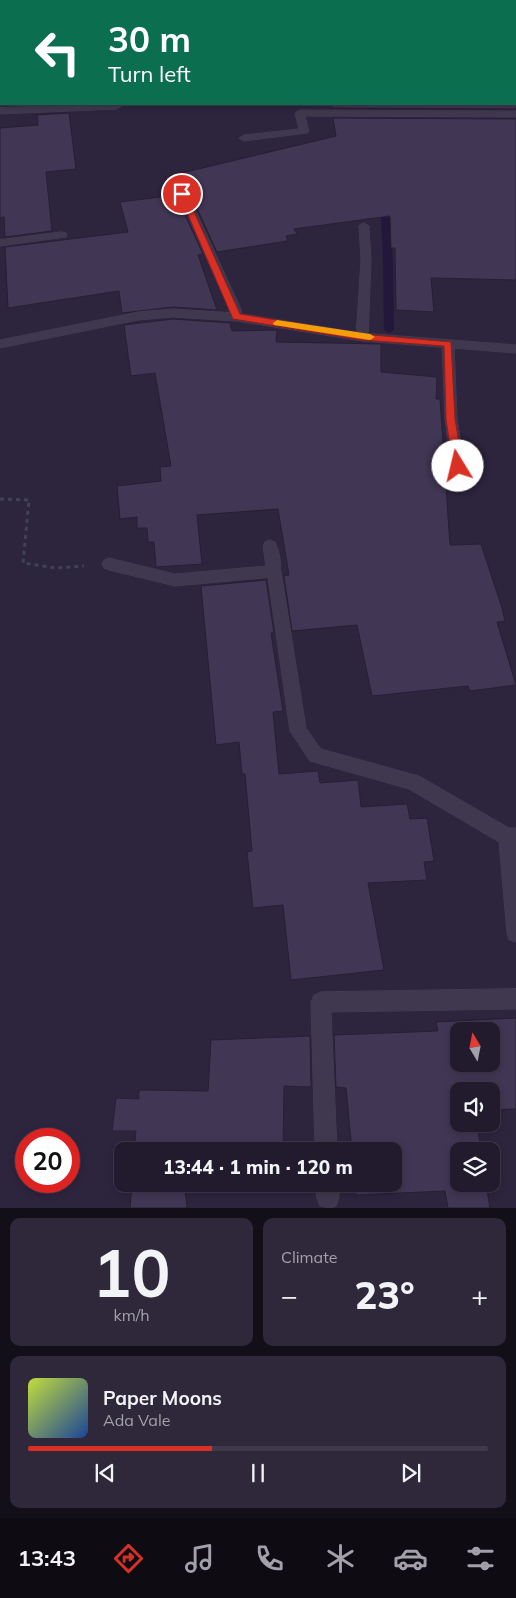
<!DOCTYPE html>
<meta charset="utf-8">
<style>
:root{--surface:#221b2e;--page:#2e283a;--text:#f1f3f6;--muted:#a2a1aa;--line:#3f394a;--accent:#d93025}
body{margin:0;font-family:Mulish,sans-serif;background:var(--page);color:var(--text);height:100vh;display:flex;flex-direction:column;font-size:19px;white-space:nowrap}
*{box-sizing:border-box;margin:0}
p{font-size:16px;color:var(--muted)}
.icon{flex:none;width:28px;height:28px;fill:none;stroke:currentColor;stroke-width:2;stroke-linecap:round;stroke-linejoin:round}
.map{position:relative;height:1208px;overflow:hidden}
.side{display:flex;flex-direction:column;gap:10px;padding:10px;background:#130f19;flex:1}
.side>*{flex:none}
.top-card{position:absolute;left:0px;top:0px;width:516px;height:105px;box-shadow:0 2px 8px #0003,0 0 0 1px var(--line);background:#0b6e4f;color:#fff;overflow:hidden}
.needle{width:32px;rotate:350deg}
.controls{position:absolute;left:450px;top:1022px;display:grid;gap:10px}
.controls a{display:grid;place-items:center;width:50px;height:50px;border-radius:10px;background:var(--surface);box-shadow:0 2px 8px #0003,0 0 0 1px var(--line);font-size:25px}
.speed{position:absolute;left:15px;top:1128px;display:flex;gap:10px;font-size:25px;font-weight:700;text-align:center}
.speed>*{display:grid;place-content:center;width:65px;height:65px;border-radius:50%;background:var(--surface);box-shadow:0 2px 8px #0003,0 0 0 1px var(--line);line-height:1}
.speed .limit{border:8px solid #d22;background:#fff;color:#111}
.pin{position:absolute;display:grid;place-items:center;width:42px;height:42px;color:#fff;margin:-21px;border:2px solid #fff;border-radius:50%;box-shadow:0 1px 5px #0007}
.me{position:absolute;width:55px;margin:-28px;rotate:351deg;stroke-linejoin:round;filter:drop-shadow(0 0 4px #0008)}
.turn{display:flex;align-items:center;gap:18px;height:105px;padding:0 25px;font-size:22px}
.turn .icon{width:65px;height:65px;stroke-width:2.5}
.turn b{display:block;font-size:35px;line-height:42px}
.big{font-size:38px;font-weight:800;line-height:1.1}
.side .card{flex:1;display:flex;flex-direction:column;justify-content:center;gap:8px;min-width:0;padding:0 18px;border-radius:10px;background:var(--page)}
.side .dial{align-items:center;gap:0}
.dial b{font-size:65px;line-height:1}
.song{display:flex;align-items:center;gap:15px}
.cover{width:60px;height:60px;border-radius:8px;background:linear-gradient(135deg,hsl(70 70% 55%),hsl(220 70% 35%))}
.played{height:5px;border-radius:2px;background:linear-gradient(90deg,var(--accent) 40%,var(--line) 40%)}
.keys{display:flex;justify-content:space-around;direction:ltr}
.heat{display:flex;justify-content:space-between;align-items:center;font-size:28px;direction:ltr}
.side .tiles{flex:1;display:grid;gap:10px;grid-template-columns:1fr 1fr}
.card:last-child{grid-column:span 2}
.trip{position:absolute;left:114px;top:1142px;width:288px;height:50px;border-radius:10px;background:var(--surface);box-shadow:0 2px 8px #0003,0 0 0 1px var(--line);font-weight:800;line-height:50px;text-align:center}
.menu{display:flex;height:80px;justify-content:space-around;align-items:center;background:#0e0b12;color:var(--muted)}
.menu .icon{width:35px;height:35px}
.menu .active{color:var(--accent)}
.menu b{font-size:22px;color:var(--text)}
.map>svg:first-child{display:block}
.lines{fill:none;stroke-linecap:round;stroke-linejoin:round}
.stream{fill:#24173c;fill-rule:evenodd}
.building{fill:#413654;stroke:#271f35;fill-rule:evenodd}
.lane-casing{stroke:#463e54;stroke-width:1}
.street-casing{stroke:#463e54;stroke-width:1}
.path{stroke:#3f4357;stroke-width:3;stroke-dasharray:4 4;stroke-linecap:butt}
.lane{fill:#40384e;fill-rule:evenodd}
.street{fill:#40384e;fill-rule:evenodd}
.route{fill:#d93025;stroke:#8d1f18}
.slow{fill:#f59e0b}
</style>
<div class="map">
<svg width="516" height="1208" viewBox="0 0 516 1208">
<rect width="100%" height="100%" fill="#2d243e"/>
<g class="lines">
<path class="stream" d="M286 0H292V1H286Z
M384 198 388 201 393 261 394 330 389 333 384 330 383 261 380 201Z"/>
</g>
<path class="building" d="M331 104H516V109L332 108Z
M69 113 76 169 46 172 52 231 5 237 4 217 0 218V128L38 125 37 115Z
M333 118 516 119V280L431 278 434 312 396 310 395 248H391L390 216 294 229 297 234 286 236 288 241 217 252 190 193 184 189 177 193 165 177 336 136Z
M176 195 203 254 198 255 217 310 173 307 122 313 119 291 8 308 5 247 128 232 120 202Z
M173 319 230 323 232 331 277 330 276 342 381 344V372L437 377 436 399H440L450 545 481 544 502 608 505 621 497 622 516 685 470 691 468 686 372 696 357 625 292 631 284 576 289 575 278 509 197 515 202 564 156 567 154 542H148L147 528H137V517L120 519 117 486 161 481 160 467 171 466 155 373 131 376 124 325Z
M266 580 274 633H271L283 711 273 712 279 774 318 771 320 783 358 780 361 807 407 804 410 819 427 818 434 861 424 862 427 880 368 883 384 970 291 980 283 905 253 908 247 852 252 851 245 774H242L239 742 216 745 201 586Z
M516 1018V1109L491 1110V1091H459V1124H477L481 1151H459V1184H486L490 1208H448L445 1191 356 1195 355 1184H392V1151H352L346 1088 336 1087 334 1035 438 1031 436 1022ZM459 1031H491V1064H459Z
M310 1036 311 1087 284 1086 283 1151H134L136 1131H112L116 1098 139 1099V1090L208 1091 211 1040Z
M132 1184H283V1189L185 1187 187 1208H130Z"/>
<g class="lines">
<g class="lane-casing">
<path id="lane" d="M515 43H516V49H515Z
M106 104H119L122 106 117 109 0 114V108Z
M183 191 188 194 241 309 242 317 240 320 236 321 230 317 229 309 178 194Z
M364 223 369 226 371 260 368 337 362 341 356 337 361 260 359 226Z
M62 232 66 233 67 235 66 237 0 246V240Z
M448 340 454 344 457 419 465 467 463 470H453L451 467 445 419 442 344Z
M270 540 275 542C279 550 283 567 279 575L274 577 175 586 109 570 104 568 102 564 104 560 109 558 175 574 266 566 263 546 265 542Z"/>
</g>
<g class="street-casing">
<path id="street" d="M277 0H285V1H277Z
M0 67H1V73H0Z
M300 110 516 111V117L305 116 309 131 307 133 244 141 239 138 244 135 299 129 295 113Z
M173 309 236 313 362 333 516 345V353L362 341 236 321 173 317 138 320 0 348V340L138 312Z
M274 565 279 567 281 571 306 728 321 749 419 776 509 828H516V942L509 940 507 933 499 842 409 789 310 761 290 731 267 571 269 567Z
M516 989V1009L331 1012 337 1151H315L311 1002 314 995 321 992Z
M316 1184H338L339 1198 336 1206 331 1208 320 1206 317 1198Z"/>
</g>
<path class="path" d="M0 499 29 500 23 563 56 568 84 566"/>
<use href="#lane" class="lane"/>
<use href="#street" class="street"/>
</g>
<path class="route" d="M182 192 186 194 240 314 362 334 451 342 455 419 463 466 462 469 458 470 453 466 446 419 444 346 362 340 233 319 179 194Z"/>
<path class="slow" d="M277 320 370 334 375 337 370 340 274 325 273 323Z"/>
</svg>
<div class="controls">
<a><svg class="needle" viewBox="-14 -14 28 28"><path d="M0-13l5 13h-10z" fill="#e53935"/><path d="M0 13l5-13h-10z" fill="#a2a1aa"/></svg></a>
<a><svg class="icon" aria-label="sound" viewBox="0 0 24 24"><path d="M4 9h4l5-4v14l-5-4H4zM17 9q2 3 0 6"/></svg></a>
<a><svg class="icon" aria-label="layers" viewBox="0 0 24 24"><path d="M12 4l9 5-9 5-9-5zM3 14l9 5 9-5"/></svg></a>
</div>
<div class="speed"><div class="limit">20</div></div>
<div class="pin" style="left:182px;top:194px;background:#d93025"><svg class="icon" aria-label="arrive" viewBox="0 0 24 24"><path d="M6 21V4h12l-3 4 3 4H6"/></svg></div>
<svg class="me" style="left:458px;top:466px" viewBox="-20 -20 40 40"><circle r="19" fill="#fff"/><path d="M0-13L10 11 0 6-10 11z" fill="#d93025"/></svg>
<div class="trip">13:44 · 1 min · 120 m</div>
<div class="top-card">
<div class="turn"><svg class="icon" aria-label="left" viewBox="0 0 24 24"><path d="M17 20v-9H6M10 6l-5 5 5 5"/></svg><div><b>30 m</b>Turn left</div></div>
</div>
</div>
<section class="side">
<div class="tiles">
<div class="card dial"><b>10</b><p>km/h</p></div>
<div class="card"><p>Climate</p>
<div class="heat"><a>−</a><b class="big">23°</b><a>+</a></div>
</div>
<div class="card">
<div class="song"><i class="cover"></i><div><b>Paper Moons</b><p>Ada Vale</p></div></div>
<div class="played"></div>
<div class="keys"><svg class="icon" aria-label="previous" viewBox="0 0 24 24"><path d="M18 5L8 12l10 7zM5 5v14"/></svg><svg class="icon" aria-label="pause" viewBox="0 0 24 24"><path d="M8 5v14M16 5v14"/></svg><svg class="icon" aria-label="next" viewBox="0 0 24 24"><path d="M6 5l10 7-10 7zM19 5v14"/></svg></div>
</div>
</div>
</section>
<nav class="menu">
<b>13:43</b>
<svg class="icon active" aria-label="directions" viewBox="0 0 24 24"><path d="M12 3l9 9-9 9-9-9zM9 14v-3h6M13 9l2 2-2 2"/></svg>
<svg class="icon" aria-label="music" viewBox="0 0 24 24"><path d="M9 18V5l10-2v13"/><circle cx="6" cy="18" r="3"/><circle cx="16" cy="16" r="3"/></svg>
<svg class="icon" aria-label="phone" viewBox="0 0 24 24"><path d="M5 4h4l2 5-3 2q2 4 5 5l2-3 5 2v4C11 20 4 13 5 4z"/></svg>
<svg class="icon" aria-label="climate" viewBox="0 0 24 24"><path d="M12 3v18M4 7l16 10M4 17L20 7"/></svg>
<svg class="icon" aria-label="car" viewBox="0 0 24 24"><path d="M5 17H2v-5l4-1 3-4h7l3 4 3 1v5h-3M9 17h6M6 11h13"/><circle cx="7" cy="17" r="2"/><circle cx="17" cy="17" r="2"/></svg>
<svg class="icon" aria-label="filters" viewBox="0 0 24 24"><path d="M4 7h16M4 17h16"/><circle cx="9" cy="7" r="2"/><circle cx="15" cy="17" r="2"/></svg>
</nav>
